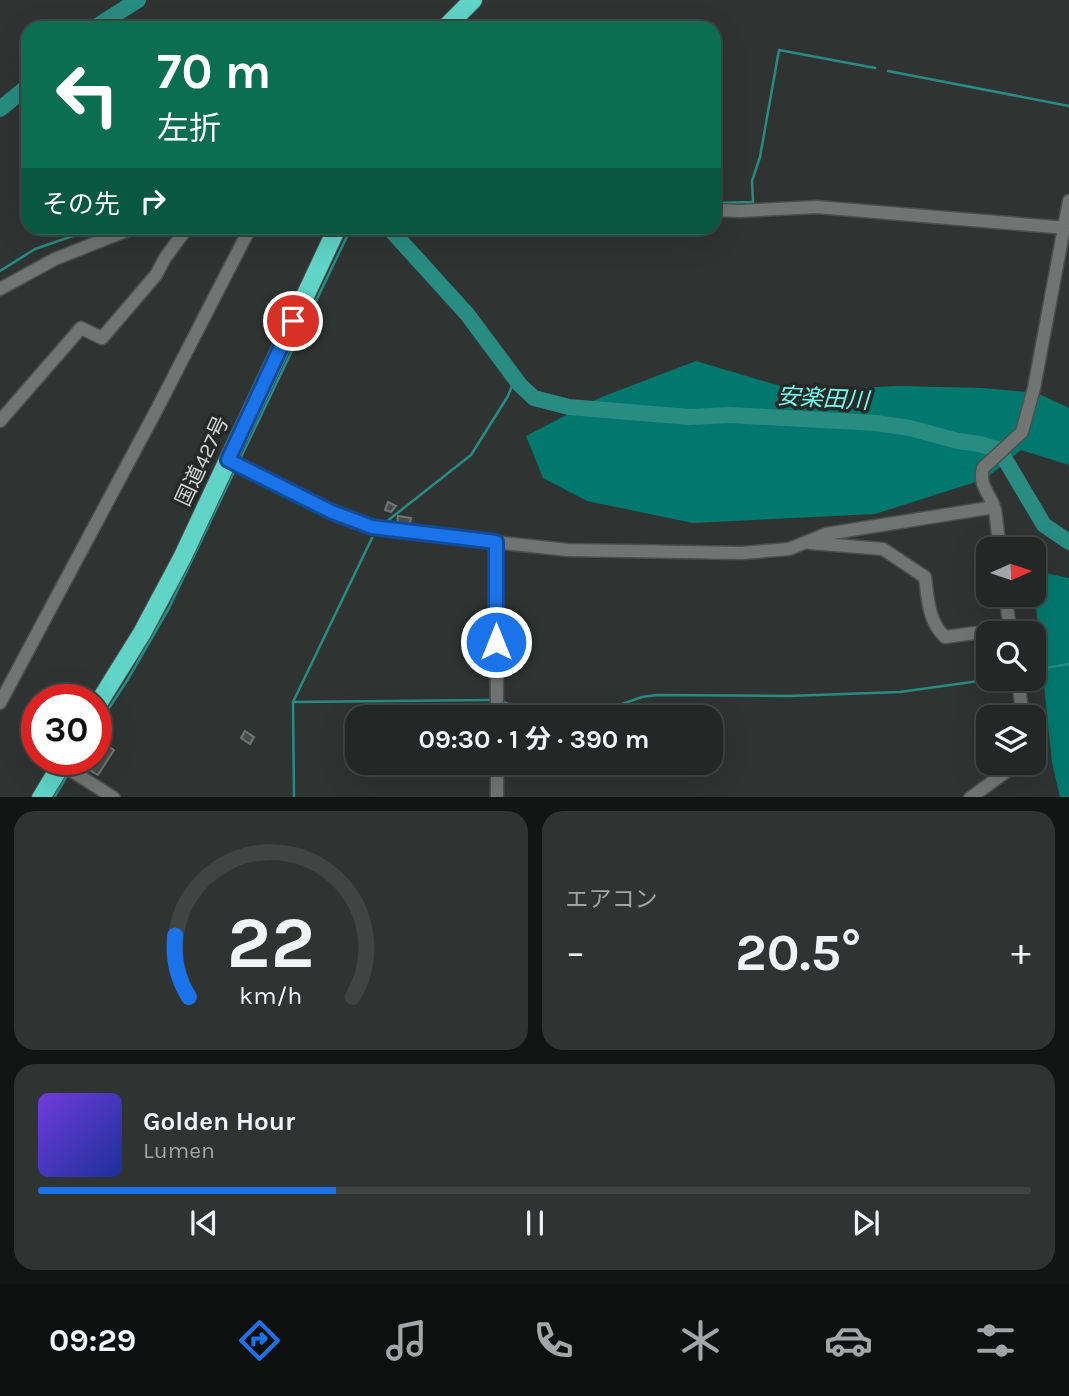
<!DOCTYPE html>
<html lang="ja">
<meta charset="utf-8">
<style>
:root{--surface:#232726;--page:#2f3332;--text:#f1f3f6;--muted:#a3a5a7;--line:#404443;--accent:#1a73e8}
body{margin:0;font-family:Karla,"Noto Sans JP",sans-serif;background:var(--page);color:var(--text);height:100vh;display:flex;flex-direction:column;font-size:26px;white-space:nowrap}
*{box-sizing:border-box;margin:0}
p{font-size:23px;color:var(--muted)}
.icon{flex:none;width:38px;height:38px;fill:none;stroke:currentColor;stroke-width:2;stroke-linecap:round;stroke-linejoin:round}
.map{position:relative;height:797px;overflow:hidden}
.sheet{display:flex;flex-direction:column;gap:14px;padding:14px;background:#131515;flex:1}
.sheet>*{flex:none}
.hud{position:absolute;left:21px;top:21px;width:700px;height:214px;border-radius:21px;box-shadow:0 7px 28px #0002,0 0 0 2px var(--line);background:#0b6e4f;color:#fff;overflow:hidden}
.needle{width:46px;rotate:87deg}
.controls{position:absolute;left:976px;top:537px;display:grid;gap:14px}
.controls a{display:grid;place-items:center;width:70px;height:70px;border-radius:14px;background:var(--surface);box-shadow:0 7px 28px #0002,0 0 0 2px var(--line);font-size:35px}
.speed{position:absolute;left:21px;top:684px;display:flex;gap:14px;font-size:35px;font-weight:700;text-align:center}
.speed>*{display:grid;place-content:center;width:91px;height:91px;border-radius:50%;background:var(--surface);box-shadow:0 7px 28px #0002,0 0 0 2px var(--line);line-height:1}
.speed .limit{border:10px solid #d22;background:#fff;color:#111}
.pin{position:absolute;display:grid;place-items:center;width:60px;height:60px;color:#fff;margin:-30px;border:4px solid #fff;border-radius:50%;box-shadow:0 2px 7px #0007}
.me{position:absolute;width:77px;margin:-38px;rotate:0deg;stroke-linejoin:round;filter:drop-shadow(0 0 5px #0008)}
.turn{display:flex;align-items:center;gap:24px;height:147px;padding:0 21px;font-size:32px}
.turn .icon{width:91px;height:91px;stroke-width:2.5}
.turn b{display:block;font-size:49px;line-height:60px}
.then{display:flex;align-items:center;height:66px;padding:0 21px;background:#0003;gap:14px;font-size:26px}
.big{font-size:52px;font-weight:700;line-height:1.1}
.sheet .card{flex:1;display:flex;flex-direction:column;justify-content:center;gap:10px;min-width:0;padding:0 24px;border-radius:21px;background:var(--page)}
.sheet .dial{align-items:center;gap:0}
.dial svg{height:182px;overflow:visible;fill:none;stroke:var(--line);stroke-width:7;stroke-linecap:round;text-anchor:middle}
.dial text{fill:var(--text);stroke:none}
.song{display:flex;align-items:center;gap:21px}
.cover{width:84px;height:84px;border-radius:10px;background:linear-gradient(135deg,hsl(260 70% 55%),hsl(230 70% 35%))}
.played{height:7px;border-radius:4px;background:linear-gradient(90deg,var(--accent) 30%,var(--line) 30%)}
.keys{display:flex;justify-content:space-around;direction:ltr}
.heat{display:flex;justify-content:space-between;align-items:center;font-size:38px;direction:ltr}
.sheet .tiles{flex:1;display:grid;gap:14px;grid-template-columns:1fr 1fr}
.card:last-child{grid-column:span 2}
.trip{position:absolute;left:345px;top:705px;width:378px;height:70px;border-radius:21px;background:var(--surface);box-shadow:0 7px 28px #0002,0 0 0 2px var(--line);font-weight:700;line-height:70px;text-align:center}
.menu{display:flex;height:112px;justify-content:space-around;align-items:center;background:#0e100f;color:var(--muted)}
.menu .icon{width:49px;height:49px}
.menu .selected{color:var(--accent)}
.menu b{font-size:32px;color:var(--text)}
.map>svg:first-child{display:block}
.forest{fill:#00786e}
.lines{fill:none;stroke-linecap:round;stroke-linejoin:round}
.stream{stroke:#288c82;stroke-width:2.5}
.river{stroke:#288c82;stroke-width:16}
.building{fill:#484d4c;stroke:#707675;stroke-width:2}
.minor-casing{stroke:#4b504f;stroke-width:15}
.highway-casing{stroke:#4b504f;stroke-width:20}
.minor{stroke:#707574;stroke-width:12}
.highway{stroke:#5fd4c7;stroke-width:18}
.route-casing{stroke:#114b97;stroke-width:18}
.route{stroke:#1a73e8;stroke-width:12}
.labels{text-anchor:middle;stroke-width:7;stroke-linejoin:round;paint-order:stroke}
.street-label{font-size:21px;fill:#d2d5d5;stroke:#252a29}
.water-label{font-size:23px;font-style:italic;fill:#73faea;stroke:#252a29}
</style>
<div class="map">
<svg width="1069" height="798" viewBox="0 0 1069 798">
<rect width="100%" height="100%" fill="#2f3433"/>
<path class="forest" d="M696 361 797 391 898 386 982 388 1037 393 1069 408V465L1021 450 985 479 875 514 693 523 587 501 543 478 526 436 599 398Z
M1041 572 1069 578V797H1060L1052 763 1036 607Z"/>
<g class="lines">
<path class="stream" d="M888 71 1069 106
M714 203 753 202 752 181 760 157 779 50 875 68
M0 271 35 249 96 228
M241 457 351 228
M386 522 471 455 508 396 515 378
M1034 670 1069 664
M502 701 537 718
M293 702 491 700
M582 718 642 697 657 695 788 696 900 692 993 679
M96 728 128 679 169 608 233 474
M54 798 68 774
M294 798 293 702 372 538"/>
<path class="river" d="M94 28 138 0
M0 109 28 86
M389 228 467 314 520 385 534 398 569 407 690 417 730 415 876 423 910 428 958 441 980 444 996 449 1003 456 1044 525 1069 542"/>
</g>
<path class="building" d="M388 502 396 506 391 512 385 510Z
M398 516 411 518 409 527 397 525Z
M484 704H492L493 717 485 718Z
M245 731 254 737 250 744 241 738Z
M97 739 114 750 98 775 81 765 84 760H96Z"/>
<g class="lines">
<g class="minor-casing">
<path id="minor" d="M714 210 740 211 817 207 1055 227 1069 225
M0 289 55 259 133 228
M0 421 81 328 102 338 156 275 165 258 187 228
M228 460 332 512 371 527 409 533 568 550 742 553 789 549 826 534 994 507
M496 542 497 718
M810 543 883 549 925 577C928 599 928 621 945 637L975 633 989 638
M1000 550C998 537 997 523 995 510 991 494 978 486 983 468L1022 432 1034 388 1069 201
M1005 595 1011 634
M1018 679 1023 718
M0 703 157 409 250 228
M497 763V798
M61 764 114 798
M970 798 1018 763"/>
</g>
<g class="highway-casing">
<path id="highway" d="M445 28 473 0
M96 707 142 633 182 558 337 228
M41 798 64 760"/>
</g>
<use href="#minor" class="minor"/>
<use href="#highway" class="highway"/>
</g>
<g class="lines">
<g class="route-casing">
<path id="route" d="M293 321 228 460 332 512 372 527 496 542V642"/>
</g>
<use href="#route" class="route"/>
</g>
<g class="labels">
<g class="street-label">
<text transform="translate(202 461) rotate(-65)" y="7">国道427号</text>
</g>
<g class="water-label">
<text transform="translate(823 398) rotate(3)" y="8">安楽田川</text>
</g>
</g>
</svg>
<div class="controls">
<a><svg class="needle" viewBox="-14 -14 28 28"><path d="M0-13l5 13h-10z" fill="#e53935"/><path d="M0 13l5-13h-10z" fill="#a3a5a7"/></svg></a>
<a><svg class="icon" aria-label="search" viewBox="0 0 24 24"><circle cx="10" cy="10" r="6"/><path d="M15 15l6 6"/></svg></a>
<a><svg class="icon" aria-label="layers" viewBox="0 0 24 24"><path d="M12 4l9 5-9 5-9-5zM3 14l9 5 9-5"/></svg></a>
</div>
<div class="speed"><div class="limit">30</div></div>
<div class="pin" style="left:293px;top:321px;background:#d93025"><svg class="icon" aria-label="arrive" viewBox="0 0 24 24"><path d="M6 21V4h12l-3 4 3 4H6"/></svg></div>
<svg class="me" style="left:496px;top:642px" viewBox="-20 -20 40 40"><circle r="17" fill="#1a73e8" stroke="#fff" stroke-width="3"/><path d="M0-11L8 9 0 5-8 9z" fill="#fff"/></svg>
<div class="trip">09:30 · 1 分 · 390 m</div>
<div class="hud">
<div class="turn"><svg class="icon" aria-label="left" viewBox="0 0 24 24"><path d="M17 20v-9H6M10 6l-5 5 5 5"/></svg><div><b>70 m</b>左折</div></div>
<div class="then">その先<svg class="icon" aria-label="right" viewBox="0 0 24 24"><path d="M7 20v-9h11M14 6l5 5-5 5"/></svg></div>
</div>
</div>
<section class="sheet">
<div class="tiles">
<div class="card dial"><svg viewBox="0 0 100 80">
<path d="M14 69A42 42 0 1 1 86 69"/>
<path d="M14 69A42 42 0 0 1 8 42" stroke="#1a73e8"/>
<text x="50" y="56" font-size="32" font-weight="700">22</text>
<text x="50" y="72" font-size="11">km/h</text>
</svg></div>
<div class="card"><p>エアコン</p>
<div class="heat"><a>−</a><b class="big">20.5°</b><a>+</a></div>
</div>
<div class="card">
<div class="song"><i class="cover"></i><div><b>Golden Hour</b><p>Lumen</p></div></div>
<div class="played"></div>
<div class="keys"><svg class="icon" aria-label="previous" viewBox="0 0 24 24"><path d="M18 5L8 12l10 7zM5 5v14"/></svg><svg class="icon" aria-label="pause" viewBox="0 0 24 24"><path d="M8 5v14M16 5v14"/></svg><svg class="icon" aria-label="next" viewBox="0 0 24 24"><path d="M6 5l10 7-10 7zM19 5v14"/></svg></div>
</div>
</div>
</section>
<nav class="menu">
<b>09:29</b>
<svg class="icon selected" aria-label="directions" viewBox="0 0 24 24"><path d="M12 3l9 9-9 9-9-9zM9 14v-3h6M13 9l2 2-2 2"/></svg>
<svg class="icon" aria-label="music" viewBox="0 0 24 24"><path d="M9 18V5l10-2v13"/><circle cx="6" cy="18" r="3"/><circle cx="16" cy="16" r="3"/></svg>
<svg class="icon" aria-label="phone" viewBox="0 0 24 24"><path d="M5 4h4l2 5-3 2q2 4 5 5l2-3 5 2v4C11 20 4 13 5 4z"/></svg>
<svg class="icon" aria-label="climate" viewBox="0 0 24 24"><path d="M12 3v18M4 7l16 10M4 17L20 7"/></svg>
<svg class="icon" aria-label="car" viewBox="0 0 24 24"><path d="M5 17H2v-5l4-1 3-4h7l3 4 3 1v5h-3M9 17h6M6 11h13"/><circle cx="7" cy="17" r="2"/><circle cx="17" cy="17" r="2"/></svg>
<svg class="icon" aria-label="filters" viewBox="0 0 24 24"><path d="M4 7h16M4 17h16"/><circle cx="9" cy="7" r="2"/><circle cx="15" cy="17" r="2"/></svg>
</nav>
